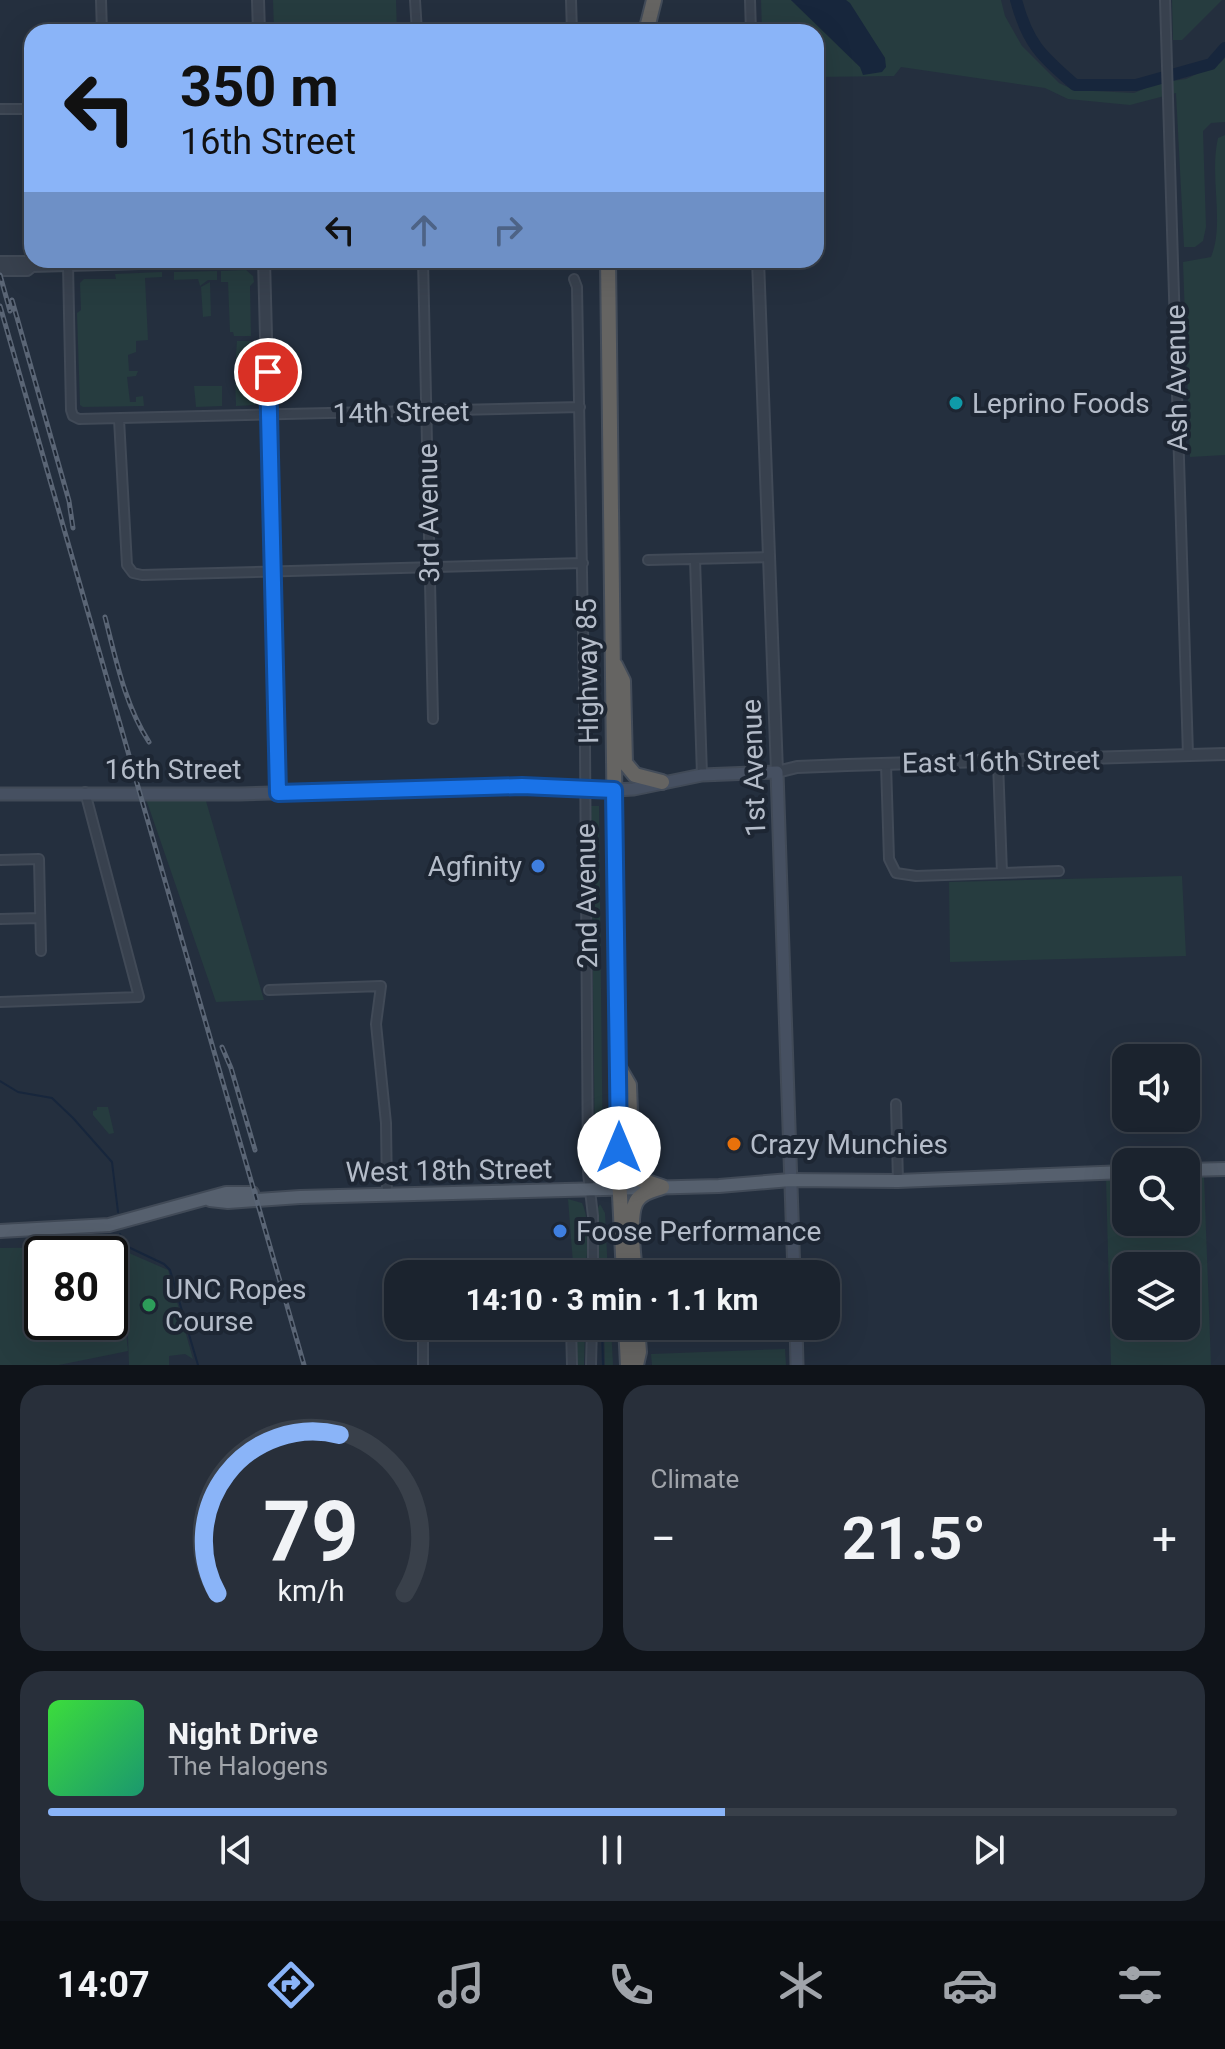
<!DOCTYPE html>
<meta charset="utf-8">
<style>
:root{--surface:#1b232e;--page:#282f3a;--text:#f1f3f6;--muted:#a0a4aa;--line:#39404a;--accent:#8ab4f8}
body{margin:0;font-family:Roboto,sans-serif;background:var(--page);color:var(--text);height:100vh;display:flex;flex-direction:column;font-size:30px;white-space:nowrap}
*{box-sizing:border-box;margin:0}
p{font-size:26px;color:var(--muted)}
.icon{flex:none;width:44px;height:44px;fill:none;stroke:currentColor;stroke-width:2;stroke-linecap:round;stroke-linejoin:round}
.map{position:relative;height:1365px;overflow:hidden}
.sheet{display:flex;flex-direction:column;gap:20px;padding:20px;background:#0f1319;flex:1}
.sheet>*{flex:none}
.guide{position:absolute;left:24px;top:24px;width:800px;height:244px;border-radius:24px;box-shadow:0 8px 32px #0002,0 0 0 2px var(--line);background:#8ab4f8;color:#111;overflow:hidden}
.controls{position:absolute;left:1112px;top:1044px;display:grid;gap:16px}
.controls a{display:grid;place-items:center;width:88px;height:88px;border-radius:16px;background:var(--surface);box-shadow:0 8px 32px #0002,0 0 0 2px var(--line);font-size:40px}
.speed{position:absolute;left:24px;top:1236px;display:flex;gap:16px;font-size:40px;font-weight:700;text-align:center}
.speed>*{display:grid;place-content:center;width:104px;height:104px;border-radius:50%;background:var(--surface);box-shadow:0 8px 32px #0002,0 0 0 2px var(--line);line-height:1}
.speed .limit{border:4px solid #111;border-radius:12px;background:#fff;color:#111}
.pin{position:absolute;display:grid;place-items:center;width:68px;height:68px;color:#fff;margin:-34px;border:4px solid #fff;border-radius:50%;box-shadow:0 2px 8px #0007}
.me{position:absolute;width:88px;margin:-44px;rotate:0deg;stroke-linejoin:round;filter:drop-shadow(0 0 6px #0008)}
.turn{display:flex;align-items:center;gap:28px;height:168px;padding:0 24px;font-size:36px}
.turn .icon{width:104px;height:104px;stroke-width:2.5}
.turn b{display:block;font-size:56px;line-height:68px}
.lanes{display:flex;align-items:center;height:76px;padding:0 24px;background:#0003;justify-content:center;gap:40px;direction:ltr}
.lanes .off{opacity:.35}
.big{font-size:60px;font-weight:700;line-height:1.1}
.sheet .card{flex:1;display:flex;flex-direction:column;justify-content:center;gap:12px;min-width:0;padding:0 28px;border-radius:24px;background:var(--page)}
.sheet .dial{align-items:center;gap:0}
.dial svg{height:208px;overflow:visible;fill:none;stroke:var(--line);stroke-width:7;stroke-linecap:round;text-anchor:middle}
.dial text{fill:var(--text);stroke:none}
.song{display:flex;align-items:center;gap:24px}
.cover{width:96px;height:96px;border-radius:12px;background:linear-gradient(135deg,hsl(120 70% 55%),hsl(160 70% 35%))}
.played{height:8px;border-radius:4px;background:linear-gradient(90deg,var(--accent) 60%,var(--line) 60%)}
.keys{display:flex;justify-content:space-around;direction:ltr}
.heat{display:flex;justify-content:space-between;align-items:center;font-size:44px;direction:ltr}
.sheet .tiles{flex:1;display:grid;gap:20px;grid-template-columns:1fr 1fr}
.card:last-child{grid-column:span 2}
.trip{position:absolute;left:384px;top:1260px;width:456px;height:80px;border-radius:24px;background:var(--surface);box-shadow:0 8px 32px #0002,0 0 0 2px var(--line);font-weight:700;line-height:80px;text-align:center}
.tabs{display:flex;height:128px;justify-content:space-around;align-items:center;background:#0b0e12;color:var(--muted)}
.tabs .icon{width:56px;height:56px}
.tabs .current{color:var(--accent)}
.tabs b{font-size:36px;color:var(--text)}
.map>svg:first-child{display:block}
.green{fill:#263c3f;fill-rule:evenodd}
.water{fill:#17263c}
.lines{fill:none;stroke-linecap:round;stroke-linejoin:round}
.stream{stroke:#17263c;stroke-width:2}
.river{stroke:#17263c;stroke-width:12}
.minor-casing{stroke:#414a57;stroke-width:12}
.tertiary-casing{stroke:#414a57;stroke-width:14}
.secondary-casing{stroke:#414a57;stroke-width:15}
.primary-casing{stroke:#414a57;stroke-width:16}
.trunk-casing{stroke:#434c59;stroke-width:18}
.minor{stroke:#38414e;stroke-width:8}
.tertiary{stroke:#38414e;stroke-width:10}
.secondary{stroke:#465061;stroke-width:11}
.primary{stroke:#56606e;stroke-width:12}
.trunk{stroke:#656462;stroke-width:14}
.rail-casing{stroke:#5a6575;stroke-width:5}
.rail{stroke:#1d2633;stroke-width:2;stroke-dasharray:6;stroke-linecap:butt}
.route-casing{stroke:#114b97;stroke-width:20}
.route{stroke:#1a73e8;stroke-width:14}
.culture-dot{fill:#0f9aa8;stroke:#1d2633;stroke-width:3}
.shop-dot{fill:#3f7fe0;stroke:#1d2633;stroke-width:3}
.food-dot{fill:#e8710a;stroke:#1d2633;stroke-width:3}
.leisure-dot{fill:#2e9e5b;stroke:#1d2633;stroke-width:3}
.labels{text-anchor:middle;stroke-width:8;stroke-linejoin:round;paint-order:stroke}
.street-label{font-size:28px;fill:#b4bcc9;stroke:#1d2633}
.poi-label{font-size:28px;fill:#b4bcc9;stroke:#1d2633;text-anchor:start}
</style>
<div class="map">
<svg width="1225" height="1365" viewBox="0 0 1225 1365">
<rect width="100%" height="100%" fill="#242f3e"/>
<path class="green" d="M273 0H396L397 32H274Z
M761 0H791L860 67 885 58 846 0H1001L1005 16 1022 46 1059 83 1074 90 1134 93 1158 83 1186 79 1220 63 1225 58V122L1211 123 1203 131 1206 227 1203 241 1195 247H1184L1176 93 1130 105 1068 99 1045 88 901 67 894 76 816 77V32H762Z
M1172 0H1222L1182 40H1173Z
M1225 135V455L1190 457 1183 262 1211 257C1225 223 1209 177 1218 138Z
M246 270 253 276 254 282 250 286 251 336H234L233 332H230L228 282H221V271Z
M217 271V280H208L200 286 198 279 174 280V272Z
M162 272V277L145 278 148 340 136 341V352L128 355 129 371H138L136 376 127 377 130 402H136V397L143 396 144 406 83 407 80 405 77 313 81 310 80 283 84 279H116L115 274Z
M210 282 211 316 203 317 201 287Z
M237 341H251V374H238L235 371Z
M235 375H252L253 397 257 395 255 405 236 406Z
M194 386H222V406L196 407Z
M146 799 206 801 264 1000 216 1002Z
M591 806H599L603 1170 600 1172 596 1170 595 1163Z
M1182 876 1186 956 950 962 949 882Z
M97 1107H108L114 1133 109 1134 93 1115V1111L97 1110Z
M1204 1176 1211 1365H1111L1106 1178 1126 1177V1222H1186V1177ZM1126 1266H1186V1326H1126Z
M568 1199 582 1203C589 1218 589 1244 586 1261L573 1263Z
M600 1204 605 1213 608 1274H598L596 1211Z
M115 1236 122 1250 168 1270 193 1359 185 1354 169 1356V1365H129L126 1284 122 1273 110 1264V1254H105L101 1238Z
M90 1247 97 1254H42V1322H110V1267L120 1278 128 1351 59 1365H0V1248Z
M604 1326H611L613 1365H605Z
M576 1328 584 1329 585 1333 584 1365H577Z
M785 1349 786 1365H652L651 1354Z"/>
<path class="water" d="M791 0H846L850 3 885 58 886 67 882 72 863 75 860 67Z"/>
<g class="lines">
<path class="stream" d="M0 1081 18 1092 52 1098 73 1118 112 1162 118 1212
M120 1234 124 1245 164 1264 170 1270 198 1365
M602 1326 603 1365"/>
<path class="river" d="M1016 0C1028 45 1042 56 1075 85H1136L1211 64 1225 48"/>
<g class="minor-casing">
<path id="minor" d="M101 0 102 32
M415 0 417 32
M571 0 572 32
M750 0 751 32
M1165 0 1188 755
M0 109H32
M423 260 433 719
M68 265 71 410 73 416 79 419 580 407
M574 279 577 287 585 744 588 1173 593 1216V1274
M119 419 127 565 133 573 142 575 583 563
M695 559 702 775
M648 560 770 557
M998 762 1002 873
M886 764 889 859 896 873 916 876 1059 871
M0 860 39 859 41 951
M0 919 40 918
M269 990 381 986 376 1024 386 1123 387 1195
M0 1002 139 997 85 792
M896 1104 898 1181
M571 1326 572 1365
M423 1365V1331L497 1326
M591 1365 592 1326"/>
</g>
<g class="tertiary-casing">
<path id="tertiary" d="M258 0 259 32
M264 260 278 793
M758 260 777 772 797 767 847 765 1225 754
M0 262H25L32 266
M0 270H27L32 266 251 260"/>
</g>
<g class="secondary-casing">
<path id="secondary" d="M0 794H239L522 786 614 790 634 789 702 775 777 772 794 1274
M796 1326 797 1365"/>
</g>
<g class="primary-casing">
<path id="primary" d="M1186 1170 1225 1169
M210 1200 228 1202 300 1197 719 1186 790 1180 898 1181 1126 1172
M0 1231 109 1225 226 1193H252"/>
</g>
<g class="trunk-casing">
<path id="trunk" d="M646 32 654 0
M608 260 619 1176 624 1274
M615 665 623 681 625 763 635 775 662 782
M619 1068 629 1085 632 1169 641 1180 662 1187
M635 1274C634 1257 626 1210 639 1198 644 1192 654 1190 662 1187
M626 1326 628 1365
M636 1365 639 1352 637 1326"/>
</g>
<use href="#minor" class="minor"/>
<use href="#tertiary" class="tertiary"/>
<use href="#secondary" class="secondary"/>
<use href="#primary" class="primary"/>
<use href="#trunk" class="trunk"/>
<g class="rail-casing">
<path id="rail" d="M0 275 10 311
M12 300 69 501 73 528
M0 306 304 1365
M105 617C116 660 125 705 149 742
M222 1047 231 1068 255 1150"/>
</g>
<use href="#rail" class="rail"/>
</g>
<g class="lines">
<g class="route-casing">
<path id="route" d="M268 372 278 793 522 786 614 790 619 1148"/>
</g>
<use href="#route" class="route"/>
</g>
<circle class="culture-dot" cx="956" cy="403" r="8"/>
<g class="shop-dot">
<circle cx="538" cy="866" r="8"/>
<circle cx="560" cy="1231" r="8"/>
</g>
<circle class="food-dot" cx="734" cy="1144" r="8"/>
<circle class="leisure-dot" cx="149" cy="1305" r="8"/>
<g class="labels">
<g class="street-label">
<text transform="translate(1176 378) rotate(-91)" y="10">Ash Avenue</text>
<text transform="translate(401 412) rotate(-1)" y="10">14th Street</text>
<text transform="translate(428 513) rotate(-91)" y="10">3rd Avenue</text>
<text transform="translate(587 671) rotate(-91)" y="10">Highway 85</text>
<text transform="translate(1001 761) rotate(-1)" y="10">East 16th Street</text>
<text transform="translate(753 768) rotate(-92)" y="10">1st Avenue</text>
<text x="173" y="779">16th Street</text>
<text transform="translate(586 896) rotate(-91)" y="10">2nd Avenue</text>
<text transform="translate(449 1170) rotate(-1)" y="10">West 18th Street</text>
</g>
<g class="poi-label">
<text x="972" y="413">Leprino Foods</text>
<text x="522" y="876" text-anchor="end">Agfinity</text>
<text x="750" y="1154">Crazy Munchies</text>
<text x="576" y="1241">Foose Performance</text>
<text x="165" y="1299">UNC Ropes<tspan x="165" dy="32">Course</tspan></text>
</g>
</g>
</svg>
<div class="controls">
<a><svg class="icon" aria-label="sound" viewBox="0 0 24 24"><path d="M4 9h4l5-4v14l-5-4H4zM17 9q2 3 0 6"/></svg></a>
<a><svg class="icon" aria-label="search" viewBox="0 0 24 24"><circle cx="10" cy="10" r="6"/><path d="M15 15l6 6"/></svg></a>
<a><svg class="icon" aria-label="layers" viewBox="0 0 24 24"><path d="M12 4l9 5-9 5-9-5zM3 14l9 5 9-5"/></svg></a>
</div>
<div class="speed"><div class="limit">80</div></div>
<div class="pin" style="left:268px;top:372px;background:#d93025"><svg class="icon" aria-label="arrive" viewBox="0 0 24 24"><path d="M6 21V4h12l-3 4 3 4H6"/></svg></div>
<svg class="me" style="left:619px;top:1148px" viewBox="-20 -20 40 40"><circle r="19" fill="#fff"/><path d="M0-13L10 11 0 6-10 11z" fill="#1a73e8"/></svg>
<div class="trip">14:10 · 3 min · 1.1 km</div>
<div class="guide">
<div class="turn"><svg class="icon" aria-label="left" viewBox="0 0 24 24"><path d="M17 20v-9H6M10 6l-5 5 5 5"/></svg><div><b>350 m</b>16th Street</div></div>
<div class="lanes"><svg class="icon" aria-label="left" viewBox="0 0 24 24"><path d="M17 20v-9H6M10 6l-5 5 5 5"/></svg><svg class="icon off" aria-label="ahead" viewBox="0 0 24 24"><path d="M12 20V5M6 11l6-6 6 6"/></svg><svg class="icon off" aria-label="right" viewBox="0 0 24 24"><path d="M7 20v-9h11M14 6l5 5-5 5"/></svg></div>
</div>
</div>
<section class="sheet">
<div class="tiles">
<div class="card dial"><svg viewBox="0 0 100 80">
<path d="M14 69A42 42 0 1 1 86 69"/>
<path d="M14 69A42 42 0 0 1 61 8" stroke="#8ab4f8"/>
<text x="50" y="56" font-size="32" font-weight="700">79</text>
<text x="50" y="72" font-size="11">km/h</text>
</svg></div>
<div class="card"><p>Climate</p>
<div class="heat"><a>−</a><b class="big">21.5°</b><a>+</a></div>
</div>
<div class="card">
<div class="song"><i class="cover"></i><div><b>Night Drive</b><p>The Halogens</p></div></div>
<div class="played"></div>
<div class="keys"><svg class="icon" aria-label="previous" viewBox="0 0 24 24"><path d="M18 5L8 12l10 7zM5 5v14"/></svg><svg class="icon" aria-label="pause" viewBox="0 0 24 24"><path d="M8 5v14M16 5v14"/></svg><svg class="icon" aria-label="next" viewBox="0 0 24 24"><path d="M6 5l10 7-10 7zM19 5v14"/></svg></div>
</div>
</div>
</section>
<nav class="tabs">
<b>14:07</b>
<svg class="icon current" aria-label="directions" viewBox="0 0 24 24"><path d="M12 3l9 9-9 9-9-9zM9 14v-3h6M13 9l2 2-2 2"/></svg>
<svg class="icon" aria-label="music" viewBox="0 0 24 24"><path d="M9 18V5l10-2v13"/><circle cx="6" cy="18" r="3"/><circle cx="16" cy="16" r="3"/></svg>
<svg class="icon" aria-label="phone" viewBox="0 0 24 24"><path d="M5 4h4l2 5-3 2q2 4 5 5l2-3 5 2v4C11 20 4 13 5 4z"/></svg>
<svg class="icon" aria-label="climate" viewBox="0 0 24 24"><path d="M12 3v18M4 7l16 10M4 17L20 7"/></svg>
<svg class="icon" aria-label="car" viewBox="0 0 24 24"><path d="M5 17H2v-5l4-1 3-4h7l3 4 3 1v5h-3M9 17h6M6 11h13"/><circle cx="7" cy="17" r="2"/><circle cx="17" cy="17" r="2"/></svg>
<svg class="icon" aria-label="filters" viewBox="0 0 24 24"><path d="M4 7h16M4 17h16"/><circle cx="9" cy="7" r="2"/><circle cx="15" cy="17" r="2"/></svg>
</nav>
